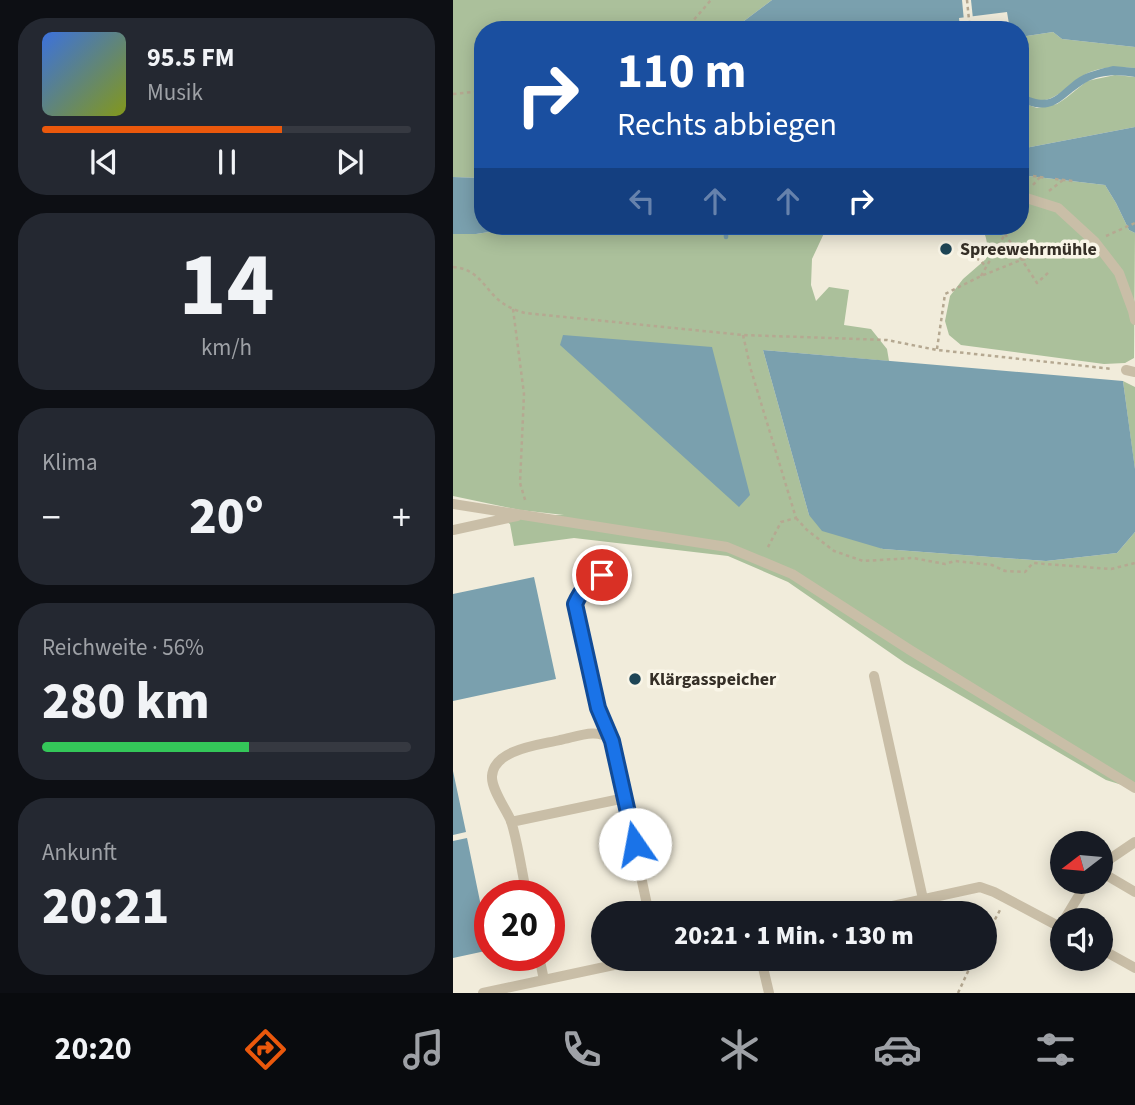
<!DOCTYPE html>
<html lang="de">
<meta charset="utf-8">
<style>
:root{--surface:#171b24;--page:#242831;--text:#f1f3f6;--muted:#9ea1a6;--line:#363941;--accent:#ea580c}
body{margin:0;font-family:"Source Sans 3",sans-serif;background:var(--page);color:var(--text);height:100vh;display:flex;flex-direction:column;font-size:26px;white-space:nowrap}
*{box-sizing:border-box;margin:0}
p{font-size:23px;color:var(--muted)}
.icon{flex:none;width:38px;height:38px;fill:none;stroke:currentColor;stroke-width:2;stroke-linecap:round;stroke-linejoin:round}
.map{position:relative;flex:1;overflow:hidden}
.panel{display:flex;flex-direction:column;gap:18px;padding:18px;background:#0d0f14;width:453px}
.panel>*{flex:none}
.hud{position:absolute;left:21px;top:21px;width:555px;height:214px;border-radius:28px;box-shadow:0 4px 18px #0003;background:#1a4fa0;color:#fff;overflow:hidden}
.needle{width:46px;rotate:254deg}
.tools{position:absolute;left:597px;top:831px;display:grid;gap:14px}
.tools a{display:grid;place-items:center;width:63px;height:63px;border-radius:50%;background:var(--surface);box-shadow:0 4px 18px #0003;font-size:35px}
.speed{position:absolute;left:21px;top:880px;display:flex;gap:14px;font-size:35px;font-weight:700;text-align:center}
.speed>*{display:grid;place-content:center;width:91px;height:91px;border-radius:50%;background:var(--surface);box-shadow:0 4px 18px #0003;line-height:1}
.speed .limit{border:10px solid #d22;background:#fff;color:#111}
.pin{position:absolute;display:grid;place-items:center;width:60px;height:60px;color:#fff;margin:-30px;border:4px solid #fff;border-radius:50%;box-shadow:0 2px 7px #0007}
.me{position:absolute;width:77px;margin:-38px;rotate:348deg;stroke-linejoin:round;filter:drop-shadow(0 0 5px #0008)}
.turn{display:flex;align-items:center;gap:24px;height:147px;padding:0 28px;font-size:32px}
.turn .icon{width:91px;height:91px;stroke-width:2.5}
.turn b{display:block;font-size:49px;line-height:60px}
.lanes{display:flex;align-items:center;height:66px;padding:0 28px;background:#0003;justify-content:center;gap:35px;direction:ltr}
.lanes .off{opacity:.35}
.big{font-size:52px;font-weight:800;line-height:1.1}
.panel .card{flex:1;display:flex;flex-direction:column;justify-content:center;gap:10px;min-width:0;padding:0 24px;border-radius:28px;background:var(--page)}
.panel .dial{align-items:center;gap:0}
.dial b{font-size:91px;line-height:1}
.song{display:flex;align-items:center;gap:21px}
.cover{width:84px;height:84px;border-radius:10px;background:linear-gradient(135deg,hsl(220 70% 55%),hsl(70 70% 35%))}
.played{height:7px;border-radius:4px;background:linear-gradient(90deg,var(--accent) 65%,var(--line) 65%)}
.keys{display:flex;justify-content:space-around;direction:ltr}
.heat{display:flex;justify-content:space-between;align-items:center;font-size:38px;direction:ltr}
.charge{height:10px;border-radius:5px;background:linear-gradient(90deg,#34c759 56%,var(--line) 0)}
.trip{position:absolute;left:138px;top:901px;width:406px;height:70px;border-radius:35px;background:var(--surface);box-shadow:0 4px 18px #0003;font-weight:800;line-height:70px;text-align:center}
.dock{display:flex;height:112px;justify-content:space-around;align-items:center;background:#090b0e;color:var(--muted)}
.dock .icon{width:49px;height:49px}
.dock .active{color:var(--accent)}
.dock b{font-size:32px;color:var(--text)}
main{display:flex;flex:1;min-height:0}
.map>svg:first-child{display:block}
.green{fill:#abc09b}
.water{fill:#7aa0ae}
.pier{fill:#f1ecdb}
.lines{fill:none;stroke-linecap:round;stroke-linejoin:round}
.stream{stroke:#7aa0ae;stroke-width:4.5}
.path{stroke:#b5a891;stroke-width:2.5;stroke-dasharray:3.5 3.5;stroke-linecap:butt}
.service{stroke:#c9bea7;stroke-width:10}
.route-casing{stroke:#114b97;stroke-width:18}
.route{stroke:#1a73e8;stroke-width:12}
.poi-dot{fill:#1e4556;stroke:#f9f5e7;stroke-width:2.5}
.labels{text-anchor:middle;stroke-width:7;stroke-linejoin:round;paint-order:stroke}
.poi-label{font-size:18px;font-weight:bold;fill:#352f27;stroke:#f9f5e7;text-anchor:start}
</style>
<main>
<section class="panel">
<div class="card">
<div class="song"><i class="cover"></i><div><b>95.5 FM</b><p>Musik</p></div></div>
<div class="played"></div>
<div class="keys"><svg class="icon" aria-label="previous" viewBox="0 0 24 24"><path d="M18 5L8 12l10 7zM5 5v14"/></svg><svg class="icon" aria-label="pause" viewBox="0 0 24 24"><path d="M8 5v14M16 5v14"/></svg><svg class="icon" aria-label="next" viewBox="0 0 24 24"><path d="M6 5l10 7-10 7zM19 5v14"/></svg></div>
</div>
<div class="card dial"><b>14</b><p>km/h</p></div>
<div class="card"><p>Klima</p>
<div class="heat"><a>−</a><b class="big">20°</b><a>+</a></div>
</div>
<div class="card"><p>Reichweite · 56%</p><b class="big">280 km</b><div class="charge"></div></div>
<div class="card"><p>Ankunft</p><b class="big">20:21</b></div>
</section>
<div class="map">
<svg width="682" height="993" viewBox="0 0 682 993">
<rect width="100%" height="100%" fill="#f1ecdb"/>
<path class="green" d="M0 0H319L279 30H30V178L0 177Z
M600 32 609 39 682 47V68C666 67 652 66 637 72 619 80 603 104 583 100 578 99 572 95 567 93V37Z
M662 75 682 77V127L567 149V102L584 108 604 104 613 98 634 81Z
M567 175 652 185 663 203 676 230 682 233 681 358 672 363 651 364 508 345 496 335 492 321 497 296 510 279 533 259C535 246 535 237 527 226H567Z
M74 226H352L373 229 359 259 358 285 363 301 376 287 396 290 391 325 418 329 434 349 436 361 310 350 356 515 430 549 593 561 664 553 682 532V789L653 780 452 663 335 582 275 556 121 538 61 546 57 524 45 516 111 515 67 510 0 496V234H23Z
M670 381 682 387V470Z"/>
<path class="water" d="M319 0H682V47L609 39 600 32 567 37V30H557L554 12 506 18 507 30H279Z
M660 66 682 68V77C666 74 646 74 632 83 606 99 602 117 567 102V93C597 107 600 98 622 80 633 72 647 69 660 66Z
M682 127V233L676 230 663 203 652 185 567 175V149Z
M0 177 30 178V226H74L23 234H0Z
M110 335 259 347 297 495 286 507 107 345Z
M310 350 670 381 682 469V532L664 553 593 561 430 549 369 531 356 515Z
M81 577 103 679 0 701V594Z
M0 771 13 832 0 835Z
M14 838 37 950 0 958V841Z"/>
<path class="pier" d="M509 0H518L520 19 511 21Z"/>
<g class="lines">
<path class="stream" d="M273 226V237"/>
<path class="path" d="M514 0 517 30
M232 30 258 0
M0 94 30 91
M580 176 593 178
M602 179 620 181
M580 185 587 177
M596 191 610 180
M552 234 584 283 597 271
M653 236 682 223
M511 251 528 261 533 267
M0 267C28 269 32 292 51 304 57 308 65 311 72 313L290 335 434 340 484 350 660 369
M528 276 552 234 548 226
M60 309 71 394 67 483 73 503
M290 335 298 370 343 518 328 522 314 549
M484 349 492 294 528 276 568 260 628 246
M343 518 354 530 381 551 410 561 460 558 492 564 502 561 539 565 552 571 572 572 580 563 658 569 682 563
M532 938 547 910
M505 993 518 965 513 959"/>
<path class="service" d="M567 196 605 208 642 242 666 273 680 311 682 320
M673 370 682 372
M0 504 274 547 339 574 457 650 682 788
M0 530 64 516
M149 575C135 581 129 591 122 604L145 708 159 741 196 914
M421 676 470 899
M58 822 172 798
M648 865 682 842
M648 872 682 892
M74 896C69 873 65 843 58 821 53 809 38 789 39 776 41 749 87 745 107 740 123 737 145 727 158 740
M403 914 527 887 541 892 609 928
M611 920 634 882
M648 949 682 968
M86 956 91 980
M308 959 316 993
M30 993 189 959"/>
</g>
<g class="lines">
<g class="route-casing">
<path id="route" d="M149 575C135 581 128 591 122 604L145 708 159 741 182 844"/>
</g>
<use href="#route" class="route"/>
</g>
<g class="poi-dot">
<circle cx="493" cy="249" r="7"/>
<circle cx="182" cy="679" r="7"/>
</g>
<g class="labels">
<g class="poi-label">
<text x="507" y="255">Spreewehrmühle</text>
<text x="196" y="685">Klärgasspeicher</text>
</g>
</g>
</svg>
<div class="tools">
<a><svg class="needle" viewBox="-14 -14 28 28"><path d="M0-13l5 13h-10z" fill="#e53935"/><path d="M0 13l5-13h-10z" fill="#9ea1a6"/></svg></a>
<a><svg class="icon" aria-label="sound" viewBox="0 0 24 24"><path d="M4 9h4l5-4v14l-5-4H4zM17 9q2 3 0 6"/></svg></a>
</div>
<div class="speed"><div class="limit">20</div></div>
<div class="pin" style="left:149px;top:575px;background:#d93025"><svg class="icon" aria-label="arrive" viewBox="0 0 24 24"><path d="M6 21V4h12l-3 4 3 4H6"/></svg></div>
<svg class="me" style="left:182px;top:844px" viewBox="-20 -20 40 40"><circle r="19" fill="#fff"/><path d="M0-13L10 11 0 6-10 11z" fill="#1a73e8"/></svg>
<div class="trip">20:21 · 1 Min. · 130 m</div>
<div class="hud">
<div class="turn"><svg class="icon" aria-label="right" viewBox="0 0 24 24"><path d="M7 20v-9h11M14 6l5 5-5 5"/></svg><div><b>110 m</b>Rechts abbiegen</div></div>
<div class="lanes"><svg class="icon off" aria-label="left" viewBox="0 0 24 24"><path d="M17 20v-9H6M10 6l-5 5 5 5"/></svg><svg class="icon off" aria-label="ahead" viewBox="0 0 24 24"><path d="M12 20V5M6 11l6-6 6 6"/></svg><svg class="icon off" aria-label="ahead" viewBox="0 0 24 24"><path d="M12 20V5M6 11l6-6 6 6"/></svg><svg class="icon" aria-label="right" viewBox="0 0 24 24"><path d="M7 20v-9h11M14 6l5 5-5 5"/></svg></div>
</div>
</div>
</main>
<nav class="dock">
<b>20:20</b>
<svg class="icon active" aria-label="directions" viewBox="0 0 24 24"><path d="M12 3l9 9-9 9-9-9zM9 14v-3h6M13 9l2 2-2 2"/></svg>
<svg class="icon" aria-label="music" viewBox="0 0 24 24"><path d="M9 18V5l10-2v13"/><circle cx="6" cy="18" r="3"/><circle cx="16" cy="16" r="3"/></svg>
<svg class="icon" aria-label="phone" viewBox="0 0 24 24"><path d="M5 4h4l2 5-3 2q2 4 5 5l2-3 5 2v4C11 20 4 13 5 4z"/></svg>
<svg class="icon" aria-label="climate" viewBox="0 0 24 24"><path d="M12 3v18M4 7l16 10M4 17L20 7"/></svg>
<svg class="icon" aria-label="car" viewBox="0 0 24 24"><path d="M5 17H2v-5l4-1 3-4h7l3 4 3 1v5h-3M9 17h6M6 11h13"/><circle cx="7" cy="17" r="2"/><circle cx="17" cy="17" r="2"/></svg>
<svg class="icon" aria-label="filters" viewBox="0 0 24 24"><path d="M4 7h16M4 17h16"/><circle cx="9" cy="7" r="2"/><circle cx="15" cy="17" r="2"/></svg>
</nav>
